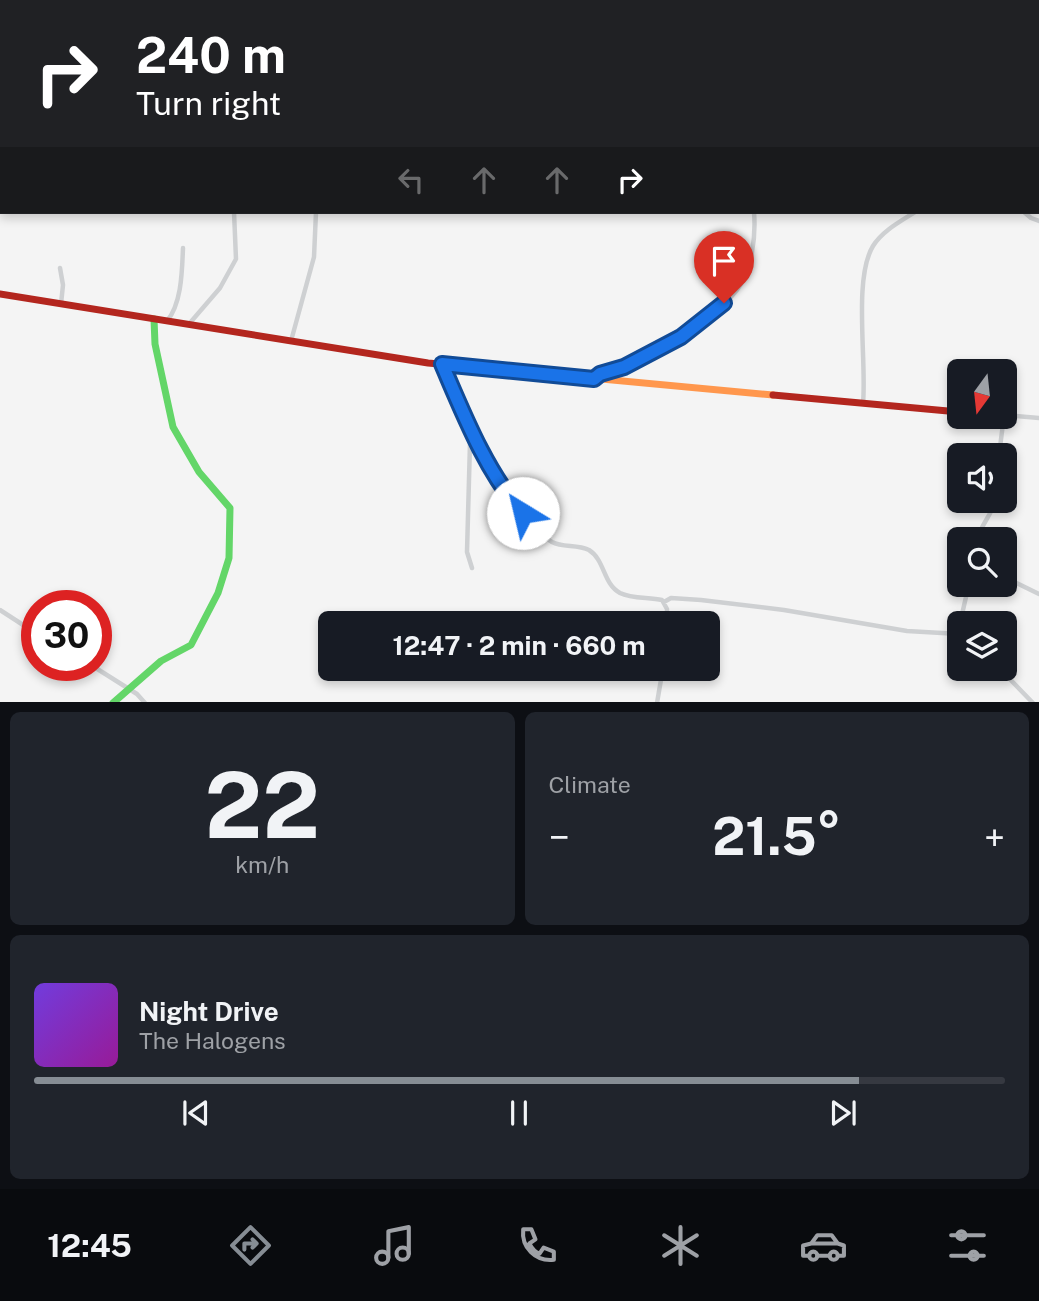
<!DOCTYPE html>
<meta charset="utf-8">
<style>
:root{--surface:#171b24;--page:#20242c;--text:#f1f3f6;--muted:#9ea1a6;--line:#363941;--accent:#868d94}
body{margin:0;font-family:"Public Sans",sans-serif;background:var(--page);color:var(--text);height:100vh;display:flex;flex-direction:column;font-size:26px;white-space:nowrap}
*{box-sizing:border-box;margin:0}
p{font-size:23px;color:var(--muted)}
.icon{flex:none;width:38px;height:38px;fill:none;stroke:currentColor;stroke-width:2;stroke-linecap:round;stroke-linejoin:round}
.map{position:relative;height:702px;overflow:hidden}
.side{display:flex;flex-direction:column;gap:10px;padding:10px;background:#0d0f14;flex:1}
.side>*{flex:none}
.top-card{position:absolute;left:0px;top:0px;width:1040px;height:214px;box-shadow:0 4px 10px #0003;background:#202124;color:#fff;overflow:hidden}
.needle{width:46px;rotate:195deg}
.buttons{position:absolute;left:947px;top:359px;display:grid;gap:14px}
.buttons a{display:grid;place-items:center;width:70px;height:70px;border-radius:10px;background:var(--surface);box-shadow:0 4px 10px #0003;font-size:35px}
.speed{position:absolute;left:21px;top:590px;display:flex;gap:14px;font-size:35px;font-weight:700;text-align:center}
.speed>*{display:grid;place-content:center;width:91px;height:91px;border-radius:50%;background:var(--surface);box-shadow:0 4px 10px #0003;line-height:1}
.speed .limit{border:10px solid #d22;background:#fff;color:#111}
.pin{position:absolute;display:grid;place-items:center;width:60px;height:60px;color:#fff;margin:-72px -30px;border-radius:50% 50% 50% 0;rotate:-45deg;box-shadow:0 0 7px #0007}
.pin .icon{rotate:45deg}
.me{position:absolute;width:77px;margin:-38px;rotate:324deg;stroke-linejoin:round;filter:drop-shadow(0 0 5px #0008)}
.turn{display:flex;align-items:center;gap:24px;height:147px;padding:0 21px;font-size:32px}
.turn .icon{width:91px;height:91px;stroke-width:2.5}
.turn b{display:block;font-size:49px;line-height:60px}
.lanes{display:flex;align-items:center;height:66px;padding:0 21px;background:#0003;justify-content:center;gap:35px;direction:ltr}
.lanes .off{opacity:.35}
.big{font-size:52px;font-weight:700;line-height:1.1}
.side .widget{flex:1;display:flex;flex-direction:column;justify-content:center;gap:10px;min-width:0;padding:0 24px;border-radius:10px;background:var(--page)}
.side .dial{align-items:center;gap:0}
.dial b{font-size:91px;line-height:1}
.song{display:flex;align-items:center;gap:21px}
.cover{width:84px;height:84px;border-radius:10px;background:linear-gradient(135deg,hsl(260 70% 55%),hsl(300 70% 35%))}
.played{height:7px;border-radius:4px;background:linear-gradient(90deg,var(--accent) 85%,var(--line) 85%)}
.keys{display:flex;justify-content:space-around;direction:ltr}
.heat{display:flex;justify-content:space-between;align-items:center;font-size:38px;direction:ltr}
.side .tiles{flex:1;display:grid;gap:10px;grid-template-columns:1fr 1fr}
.widget:last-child{grid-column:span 2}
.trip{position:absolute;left:318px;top:611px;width:402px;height:70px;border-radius:10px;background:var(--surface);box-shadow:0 4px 10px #0003;font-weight:700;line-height:70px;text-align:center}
.tabs{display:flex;height:112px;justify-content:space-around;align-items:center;background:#090b0e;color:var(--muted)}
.tabs .icon{width:49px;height:49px}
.tabs .selected{color:var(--accent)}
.tabs b{font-size:32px;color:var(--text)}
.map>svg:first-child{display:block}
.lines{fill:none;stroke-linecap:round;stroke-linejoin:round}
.street{stroke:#ced0d2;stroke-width:4.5}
.fast{stroke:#63d668;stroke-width:7}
.slow{stroke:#ff974d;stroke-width:7}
.jam{stroke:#b3261e;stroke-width:7}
.route-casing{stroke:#114b97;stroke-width:18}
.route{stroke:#1a73e8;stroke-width:12}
</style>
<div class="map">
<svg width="1039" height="703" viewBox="0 0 1039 703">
<rect width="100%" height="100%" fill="#f4f4f4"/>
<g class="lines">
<path class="street" d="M42 0 45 2
M191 0V2
M782 0 783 2
M322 1 324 2
M828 2 831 0
M1038 38H1039
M0 102 2 100
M1038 168 1039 165
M1024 212 1031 218 1039 221
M60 268 63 285 61 304
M167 321C182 303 182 270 183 248
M189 324 220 288 236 259 234 212
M291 341 314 257 316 212
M442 364C462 412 507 516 552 542 563 548 577 544 589 550 605 560 603 584 620 593 632 599 649 597 662 600L667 609V623
M595 379C605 370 622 368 634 362 670 344 712 323 737 290 752 270 756 236 754 212
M863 403C867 362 853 279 873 246 882 231 901 221 915 212
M1004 415 1039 418
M468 424 470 443 467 552 472 568
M999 455 1004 416
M978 539C981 523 992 516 995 500
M1004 577 1039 594
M664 602 671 598 701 600 784 610 907 631 959 634
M0 610 37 634
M960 623 969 584
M91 665 137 694 145 703
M999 668 1033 703
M657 703 663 668"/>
<path class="fast" d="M113 703 161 661 191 645 218 593 229 558 230 508 199 472 173 427 155 344 154 319"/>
<path class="slow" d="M484 368 773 395"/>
<path class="jam" d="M0 294 428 363 484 368
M773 395 959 412"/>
</g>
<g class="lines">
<g class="route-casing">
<path id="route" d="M523 513C487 474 463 413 442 364L594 379 600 374 624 367 681 337 724 303"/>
</g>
<use href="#route" class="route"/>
</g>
</svg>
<div class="buttons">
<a><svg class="needle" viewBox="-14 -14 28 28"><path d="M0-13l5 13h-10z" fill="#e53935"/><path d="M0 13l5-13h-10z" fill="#9ea1a6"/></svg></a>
<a><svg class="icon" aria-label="sound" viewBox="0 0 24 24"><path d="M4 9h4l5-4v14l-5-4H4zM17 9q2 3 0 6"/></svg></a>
<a><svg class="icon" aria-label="search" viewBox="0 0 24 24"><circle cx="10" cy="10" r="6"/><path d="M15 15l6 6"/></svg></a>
<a><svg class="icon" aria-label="layers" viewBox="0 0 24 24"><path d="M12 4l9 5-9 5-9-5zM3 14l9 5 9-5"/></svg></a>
</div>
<div class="speed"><div class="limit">30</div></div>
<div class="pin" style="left:724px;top:303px;background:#d93025"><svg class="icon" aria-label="arrive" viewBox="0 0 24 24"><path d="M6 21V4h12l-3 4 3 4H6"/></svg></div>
<svg class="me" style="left:523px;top:513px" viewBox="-20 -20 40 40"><circle r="19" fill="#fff"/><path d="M0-13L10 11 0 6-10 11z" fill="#1a73e8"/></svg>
<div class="trip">12:47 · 2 min · 660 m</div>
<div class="top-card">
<div class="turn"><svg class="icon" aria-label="right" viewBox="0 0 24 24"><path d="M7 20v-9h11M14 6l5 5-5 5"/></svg><div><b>240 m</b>Turn right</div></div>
<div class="lanes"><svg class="icon off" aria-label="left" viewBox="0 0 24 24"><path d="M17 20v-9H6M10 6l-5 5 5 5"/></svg><svg class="icon off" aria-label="ahead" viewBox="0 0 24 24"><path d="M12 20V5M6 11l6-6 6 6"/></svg><svg class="icon off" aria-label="ahead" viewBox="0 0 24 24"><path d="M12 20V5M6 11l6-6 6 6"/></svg><svg class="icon" aria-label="right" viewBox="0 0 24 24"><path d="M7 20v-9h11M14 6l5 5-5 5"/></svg></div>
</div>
</div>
<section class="side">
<div class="tiles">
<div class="widget dial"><b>22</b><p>km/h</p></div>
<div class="widget"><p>Climate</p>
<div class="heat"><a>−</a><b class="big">21.5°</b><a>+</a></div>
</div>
<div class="widget">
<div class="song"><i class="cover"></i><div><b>Night Drive</b><p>The Halogens</p></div></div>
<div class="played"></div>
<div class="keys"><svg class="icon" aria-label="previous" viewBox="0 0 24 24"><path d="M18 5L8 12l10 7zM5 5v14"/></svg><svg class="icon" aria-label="pause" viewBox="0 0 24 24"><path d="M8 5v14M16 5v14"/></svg><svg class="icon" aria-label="next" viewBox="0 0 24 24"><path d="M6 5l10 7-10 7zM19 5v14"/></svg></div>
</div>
</div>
</section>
<nav class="tabs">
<b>12:45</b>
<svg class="icon selected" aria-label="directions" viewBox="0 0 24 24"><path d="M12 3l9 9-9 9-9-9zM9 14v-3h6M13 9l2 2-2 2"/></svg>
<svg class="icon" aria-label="music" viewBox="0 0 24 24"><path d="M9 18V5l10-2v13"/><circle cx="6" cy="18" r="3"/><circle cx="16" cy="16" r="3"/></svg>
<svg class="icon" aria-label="phone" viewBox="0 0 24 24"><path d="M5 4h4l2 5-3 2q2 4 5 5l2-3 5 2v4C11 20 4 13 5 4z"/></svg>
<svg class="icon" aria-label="climate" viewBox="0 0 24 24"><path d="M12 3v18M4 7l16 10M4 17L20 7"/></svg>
<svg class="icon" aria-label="car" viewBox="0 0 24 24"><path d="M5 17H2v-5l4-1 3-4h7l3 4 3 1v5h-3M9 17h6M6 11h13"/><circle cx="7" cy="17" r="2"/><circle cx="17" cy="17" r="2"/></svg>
<svg class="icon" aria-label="filters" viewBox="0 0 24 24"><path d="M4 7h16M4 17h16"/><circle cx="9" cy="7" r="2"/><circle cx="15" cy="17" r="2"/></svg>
</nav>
